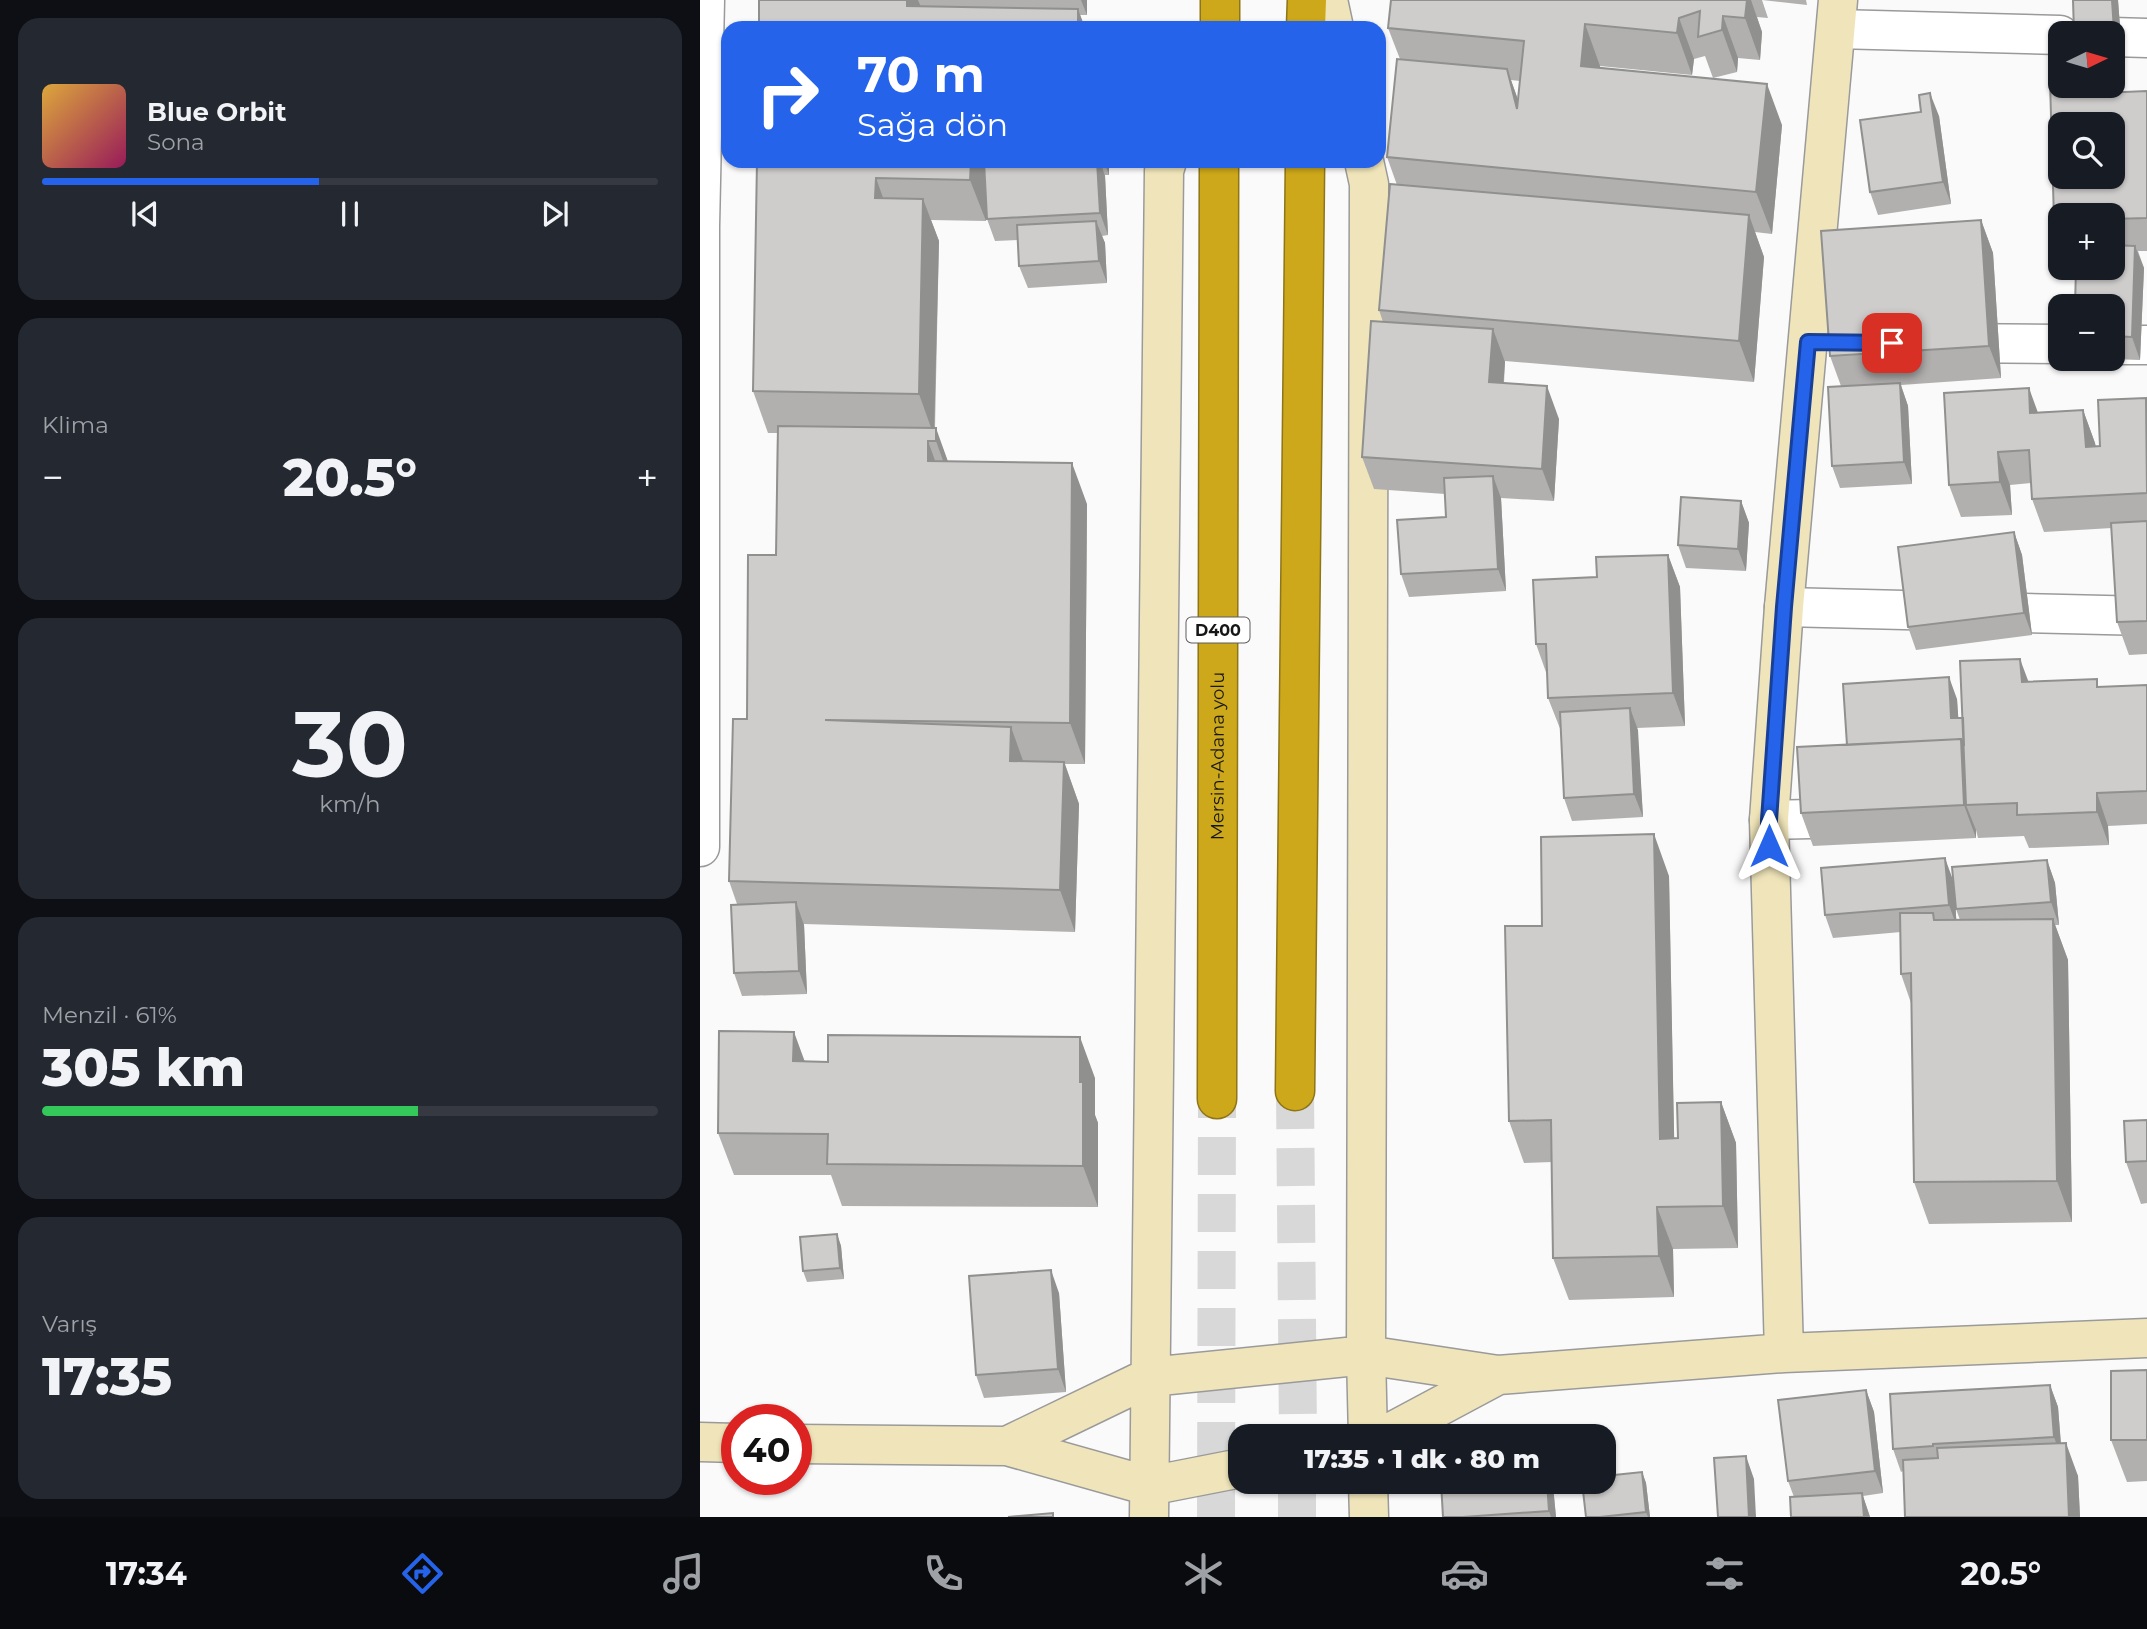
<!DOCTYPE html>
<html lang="tr">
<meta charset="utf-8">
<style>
:root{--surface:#171b24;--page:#242831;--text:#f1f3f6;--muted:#9ea1a6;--line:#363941;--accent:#2563eb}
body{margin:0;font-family:Montserrat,sans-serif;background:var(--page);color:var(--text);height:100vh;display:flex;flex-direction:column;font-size:26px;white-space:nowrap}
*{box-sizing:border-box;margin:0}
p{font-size:23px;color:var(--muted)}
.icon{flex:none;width:38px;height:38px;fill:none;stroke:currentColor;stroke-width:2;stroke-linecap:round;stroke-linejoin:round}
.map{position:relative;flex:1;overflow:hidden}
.side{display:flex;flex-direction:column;gap:18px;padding:18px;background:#0d0f14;width:700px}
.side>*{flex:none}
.top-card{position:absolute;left:21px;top:21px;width:665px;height:147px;border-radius:21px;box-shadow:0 2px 5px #0004;background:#2563eb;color:#fff;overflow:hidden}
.needle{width:46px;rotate:85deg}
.controls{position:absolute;left:1348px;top:21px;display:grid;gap:14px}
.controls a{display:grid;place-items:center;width:77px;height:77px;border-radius:14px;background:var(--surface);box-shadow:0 2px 5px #0004;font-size:35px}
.speed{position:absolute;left:21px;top:1404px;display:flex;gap:14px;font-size:35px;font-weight:700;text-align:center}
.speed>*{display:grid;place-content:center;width:91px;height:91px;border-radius:50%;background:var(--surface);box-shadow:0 2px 5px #0004;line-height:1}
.speed .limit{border:10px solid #d22;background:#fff;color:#111}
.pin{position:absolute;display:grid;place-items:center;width:60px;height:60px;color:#fff;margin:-30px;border-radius:14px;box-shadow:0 4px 10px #0006}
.me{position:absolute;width:77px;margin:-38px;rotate:0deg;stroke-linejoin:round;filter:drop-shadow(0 0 5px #0008)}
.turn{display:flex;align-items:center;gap:24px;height:147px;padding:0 21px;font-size:32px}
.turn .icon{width:91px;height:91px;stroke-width:2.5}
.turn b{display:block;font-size:49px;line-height:60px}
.big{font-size:52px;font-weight:800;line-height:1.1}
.side .widget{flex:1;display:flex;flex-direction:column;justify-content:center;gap:10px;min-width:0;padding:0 24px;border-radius:21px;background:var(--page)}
.side .dial{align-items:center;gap:0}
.dial b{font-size:91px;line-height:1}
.song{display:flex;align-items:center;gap:21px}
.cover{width:84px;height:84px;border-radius:10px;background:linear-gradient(135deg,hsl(40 70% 55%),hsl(330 70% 35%))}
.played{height:7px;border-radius:4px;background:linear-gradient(90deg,var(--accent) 45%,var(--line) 45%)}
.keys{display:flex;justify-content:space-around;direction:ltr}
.heat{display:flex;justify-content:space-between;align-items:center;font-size:38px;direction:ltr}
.charge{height:10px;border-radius:5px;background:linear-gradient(90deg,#34c759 61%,var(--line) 0)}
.trip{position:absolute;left:528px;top:1424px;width:388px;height:70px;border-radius:21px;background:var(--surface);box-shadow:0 2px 5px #0004;font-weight:800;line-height:70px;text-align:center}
.tabs{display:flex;height:112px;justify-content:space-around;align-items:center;background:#090b0e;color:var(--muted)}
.tabs .icon{width:49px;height:49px}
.tabs .on{color:var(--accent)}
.tabs b{font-size:32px;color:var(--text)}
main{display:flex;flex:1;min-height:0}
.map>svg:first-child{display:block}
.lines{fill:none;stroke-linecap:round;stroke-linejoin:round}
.highway-tunnel{stroke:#d8d8d9;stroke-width:38;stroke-dasharray:38 19;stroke-linecap:butt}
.street-casing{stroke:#9a9a9b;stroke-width:41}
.secondary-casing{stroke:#9a9a9b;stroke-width:41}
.highway-casing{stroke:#8d7519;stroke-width:41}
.street{stroke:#fff;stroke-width:38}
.secondary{stroke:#f0e5ba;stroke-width:38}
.highway{stroke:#cda81a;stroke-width:38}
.wall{fill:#b1b0af;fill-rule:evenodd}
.shaded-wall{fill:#90908f}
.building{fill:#cecdcc;stroke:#90908f;stroke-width:2;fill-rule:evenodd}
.route-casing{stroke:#184099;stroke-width:18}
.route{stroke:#2563eb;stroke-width:12}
.labels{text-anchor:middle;stroke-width:6;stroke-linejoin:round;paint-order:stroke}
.shield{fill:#fff;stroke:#5c5c5d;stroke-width:2}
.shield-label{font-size:16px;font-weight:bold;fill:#161617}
.street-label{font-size:18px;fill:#161617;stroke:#fff}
</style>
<main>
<section class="side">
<div class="widget">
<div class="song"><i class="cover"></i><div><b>Blue Orbit</b><p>Sona</p></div></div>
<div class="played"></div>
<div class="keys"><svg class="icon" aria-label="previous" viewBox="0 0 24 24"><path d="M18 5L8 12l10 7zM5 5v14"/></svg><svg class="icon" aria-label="pause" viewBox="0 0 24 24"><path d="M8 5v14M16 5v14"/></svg><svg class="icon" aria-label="next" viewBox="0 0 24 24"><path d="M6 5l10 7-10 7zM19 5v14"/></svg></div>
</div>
<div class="widget"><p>Klima</p>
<div class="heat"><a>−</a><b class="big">20.5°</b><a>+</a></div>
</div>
<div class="widget dial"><b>30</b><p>km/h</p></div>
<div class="widget"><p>Menzil · 61%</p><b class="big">305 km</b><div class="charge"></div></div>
<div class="widget"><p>Varış</p><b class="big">17:35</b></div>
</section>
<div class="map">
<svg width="1447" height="1517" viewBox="0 0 1447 1517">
<rect width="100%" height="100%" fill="#fafafb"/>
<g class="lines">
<path class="highway-tunnel" d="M595 1091 598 1437
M516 1517 517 1099
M597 1517V1482"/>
<g class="street-casing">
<path id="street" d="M1136 29 1360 35
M1412 37 1447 38
M1247 343 1360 344
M1412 345H1447
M1084 607 1447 616
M1069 820 1154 818
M0 847V226L5 0"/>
</g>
<g class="secondary-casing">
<path id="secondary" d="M628 0 634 28
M664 161 669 184 666 1355 668 1437
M1084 1353 1069 820 1084 607 1138 0
M682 1437 798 1375
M0 1442 37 1443
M96 1444 307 1446 449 1486 541 1468
M307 1446 450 1377 666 1355 798 1375 1084 1353 1447 1338
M668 1482 669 1517
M449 1517 464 171 467 161"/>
</g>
<g class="highway-casing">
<g id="highway">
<path d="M520 28V0"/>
<path d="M606 28 607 0"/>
<path d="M595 1091 605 161"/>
<path id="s1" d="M517 1099 519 161"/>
</g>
</g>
<use href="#street" class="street"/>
<use href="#secondary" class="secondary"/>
<use href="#highway" class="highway"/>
</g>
<path class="wall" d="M59 0H387V15H380L385 28H378Z
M691 0H1106L1107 5 1062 0 1068 18 1057 17 1062 32 1060 60 1038 58 1037 72 1013 78 1005 56 994 59 992 75 900 66V68L1082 125 1072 234 1055 232 1064 257 1054 382 805 361 804 383 859 419 854 501 801 498 806 591 709 597 701 574 746 517 745 494 674 489 662 457 683 322 679 310 697 185 687 157 700 59 688 28ZM811 80 820 81 818 100Z
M1418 0 1422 53 1412 54V33H1375Z
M1360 86H1404L1406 92 1447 91V251H1438L1444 268 1440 360 1412 359V215H1360V235L1354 220Z
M1239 116 1251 204 1178 215 1170 192Z
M57 161H409V175H405L408 235 402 236 405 243 407 283 328 288 319 266 318 240 295 241 287 219 286 196V221L231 220 239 241 235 428 248 462 387 504 385 764H365L379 804 375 932 104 924 107 994 42 996 34 973 37 904 29 881 47 719 76 555 77 433H68L53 391Z
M1281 220 1293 253 1301 378 1201 385 1208 406 1212 484 1140 488 1132 466 1141 386 1130 356Z
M1446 398 1447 401V654L1429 655 1417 622 1412 528 1344 532 1332 499 1331 483 1310 485 1312 515 1261 517 1249 485 1338 412 1383 410 1395 443 1396 446H1400Z
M1041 501 1049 523 1046 571 986 568 978 545Z
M1314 532 1322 555 1332 635 1216 650 1208 627Z
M968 555 980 587 985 726 937 728 943 817 872 821 864 798 861 731 848 698 847 675 836 644 897 577Z
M1329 682 1400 687 1447 685V824L1408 826 1409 845 1329 848 1324 836 1278 838 1276 830V838L1113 846 1101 813 1147 745 1257 699 1258 718H1263Z
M1347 860 1355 883 1359 925H1355L1368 960 1372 1222 1229 1224 1214 1182 1211 1003 1201 974V932L1133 938 1125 915 1253 880ZM1256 909 1260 920H1256Z
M969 876 974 1138H978L1021 1102 1036 1143 1038 1248 973 1249 974 1297 869 1300 853 1258 852 1162 824 1163 809 1121 842 926Z
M104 1061 395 1078V1115L398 1123V1207L142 1206 131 1175H34L18 1133Z
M1447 1120V1203L1441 1204 1426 1162Z
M137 1234 141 1246 144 1279 107 1282 103 1271Z
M359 1293 366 1392 284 1398 276 1375Z
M1447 1370V1481L1427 1482 1411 1440Z
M1350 1385 1358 1407 1361 1443 1378 1476 1380 1517H1205L1203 1471 1201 1472 1193 1449Z
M1166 1390 1174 1412 1183 1493 1163 1496 1170 1517H1091L1094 1497 1088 1481Z
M942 1472 946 1483 950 1517H886Z
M853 1486 856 1517H743Z"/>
<path class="shaded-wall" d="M207 0H218L223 12 207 6Z
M381 0H387V15Z
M1047 0H1051L1062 32 1060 60 1045 18Z
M1412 0H1418L1422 53 1414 31Z
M378 9 385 28H378Z
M1023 16 1038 58 1037 72 1022 30Z
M979 18 994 59 992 75 977 33Z
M885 24 900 66 896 108 881 66Z
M807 69 822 111 817 109Z
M1067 84 1082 125 1072 234 1056 192Z
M1402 86H1404L1414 112 1402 93Z
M1230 93 1239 116 1251 204 1243 182Z
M271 161H282L286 173V221L270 180Z
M397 161H400L405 176 408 235 400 213Z
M404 161H409V175Z
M176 178 191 220 175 198Z
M223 199 239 241 234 436 219 394Z
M1049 215 1064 257 1054 382 1039 341Z
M1281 220 1293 253 1301 378 1289 346Z
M396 221 405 243 407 283 399 261Z
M1435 246 1444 268 1440 360 1432 337Z
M793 329 805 362 801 415 789 382Z
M1200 383 1208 406 1212 484 1204 462Z
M847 386 859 419 854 501 842 469Z
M1329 388 1341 421 1330 413Z
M1383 410 1395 443 1398 480 1386 447Z
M236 428 251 470V483L236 441Z
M228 441 243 483 228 461Z
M1298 452 1310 485 1312 515 1300 482Z
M372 463 387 504 385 764 370 723Z
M793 476 801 498 806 591 798 569Z
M1041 501 1049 523 1046 571 1038 549Z
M1314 532 1322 555 1332 635 1324 613Z
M968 555 980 587 985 726 973 693Z
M1320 659 1332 691 1322 682Z
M1249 677 1257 699 1260 741 1251 718Z
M930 708 938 730 943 817 934 794Z
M311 727 326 769 310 761Z
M1261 739 1273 772 1266 805 1276 830V838L1264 805Z
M364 762 379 804 375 932 360 890Z
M1397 793 1408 826 1409 845 1397 812Z
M954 834 969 876 975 1180 960 1139Z
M1245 858 1253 880 1257 927 1249 905Z
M1347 860 1355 883 1359 925 1351 902Z
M96 902 104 925 107 994 99 971Z
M1353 919 1368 960 1372 1222 1357 1181Z
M94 1032 109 1073 93 1061Z
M380 1037 395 1078V1115L398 1123V1207L383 1166 380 1082Z
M1021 1102 1036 1143 1038 1248 1023 1206Z
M957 1207 973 1249 974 1297 959 1256Z
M137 1234 141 1246 144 1279 140 1268Z
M351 1270 359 1293 366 1392 358 1369Z
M1350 1385 1358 1407 1362 1459 1354 1437Z
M1166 1390 1174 1412 1183 1493 1175 1471Z
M1366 1443 1378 1476 1380 1517H1369Z
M1046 1456 1054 1479 1056 1517H1049Z
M942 1472 946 1483 950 1517H948L946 1512Z
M847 1482H852L853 1486 856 1517H851L849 1511Z
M1162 1493 1170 1517H1164Z"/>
<path class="building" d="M59 0H207V6L378 9V28H59Z
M691 0H1047L1045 18 1023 16 1022 30 998 37 1000 11 979 18 977 33 885 24 881 66 1067 84 1056 192 687 157 697 59 807 69 817 109 824 41 688 28Z
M1373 0H1412L1414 31 1374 33Z
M1360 80V86H1402V93L1447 91V218L1412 219V215H1360V220H1354L1350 81ZM1360 124H1412V177H1360Z
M1230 93 1243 182 1170 192 1160 120 1221 112 1219 95Z
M57 161H271L270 180 176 178 175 198 223 199 219 394 53 391Z
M284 161H397L400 213 287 219Z
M690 184 1049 215 1039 341 679 310Z
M1281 220 1289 346 1130 356 1121 231Z
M396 221 399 261 319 266 317 225Z
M1412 245 1435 246 1432 337 1412 336V306H1375L1376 268H1412Z
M671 321 793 329 789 382 847 386 842 469 662 457Z
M1200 383 1204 462 1132 466 1128 387Z
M1329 388 1330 413 1383 410 1386 447 1400 446 1398 400 1446 398 1447 493 1332 499 1329 450 1298 452 1300 482 1249 485 1244 393Z
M78 426 236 428V441H228V461L372 463 370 723 125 720 311 727 310 761 364 762 360 890 29 881 33 719H47L48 555H76Z
M793 476 798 569 701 574 697 520 746 517 744 478Z
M981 497 1041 501 1038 549 978 545Z
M1447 521V621L1417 622 1411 523Z
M1314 532 1324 613 1208 627 1198 547Z
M968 555 973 693 848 698 846 644H836L833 580 897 577 896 557Z
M1320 659 1322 682 1397 679V687L1447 685V791L1397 793V812L1317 815V803L1266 805 1260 661Z
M1249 677 1251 718H1263L1264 745H1263L1261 739 1147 745 1143 684Z
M930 708 934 794 864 798 860 712Z
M1261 739 1264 805 1101 813 1097 747Z
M954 834 960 1139 978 1138 977 1103 1021 1102 1023 1206 957 1207 959 1256 853 1258 851 1120 809 1121 805 926H842L841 837Z
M1245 858 1249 905 1125 915 1121 868Z
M1347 860 1351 902 1256 909 1252 867Z
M96 902 99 971 34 973 31 905Z
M1200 913H1233L1234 920 1353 919 1357 1181 1214 1182 1211 973 1201 974Z
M19 1031 94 1032 93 1061 128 1062V1035L380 1037V1082H383V1166L127 1164 128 1134 18 1133Z
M1447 1120V1161L1426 1162 1424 1121Z
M137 1234 140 1268 103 1271 100 1237Z
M351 1270 358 1369 276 1375 269 1276Z
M1447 1370V1440H1411V1371Z
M1350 1385 1354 1437 1233 1444V1446L1193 1449 1190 1394Z
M1166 1390 1175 1471 1088 1481 1078 1400Z
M1366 1443 1369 1517H1205L1203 1460 1238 1458 1237 1448Z
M1046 1456 1049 1517H1018L1014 1458Z
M942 1472 946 1512 900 1517H886L882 1482H905V1476Z
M741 1482H847L849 1511 763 1517H743Z
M1162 1493 1164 1517H1091L1090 1497Z
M353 1513V1517H308Z"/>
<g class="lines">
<g class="route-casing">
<path id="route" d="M1069 846V820L1084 607 1108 342 1192 343"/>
</g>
<use href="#route" class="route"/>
</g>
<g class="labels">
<rect class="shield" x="486.5" y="617.5" width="63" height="25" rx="5"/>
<g class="shield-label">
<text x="518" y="636">D400</text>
</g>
<g class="street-label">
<text dy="6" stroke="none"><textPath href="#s1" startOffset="343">Mersin-Adana yolu</textPath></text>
</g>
</g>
</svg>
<div class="controls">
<a><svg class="needle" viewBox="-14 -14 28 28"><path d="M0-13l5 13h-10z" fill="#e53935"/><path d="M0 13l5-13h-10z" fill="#9ea1a6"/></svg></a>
<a><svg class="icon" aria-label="search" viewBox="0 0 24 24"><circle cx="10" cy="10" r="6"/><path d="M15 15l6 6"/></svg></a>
<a>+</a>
<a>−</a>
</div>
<div class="speed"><div class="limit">40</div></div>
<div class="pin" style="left:1192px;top:343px;background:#d93025"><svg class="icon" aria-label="arrive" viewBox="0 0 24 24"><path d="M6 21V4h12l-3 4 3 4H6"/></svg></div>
<svg class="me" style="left:1069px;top:846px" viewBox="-20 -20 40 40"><path d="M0-17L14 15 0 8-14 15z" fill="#2563eb" stroke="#fff" stroke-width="4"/></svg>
<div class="trip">17:35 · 1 dk · 80 m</div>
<div class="top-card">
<div class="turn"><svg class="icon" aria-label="right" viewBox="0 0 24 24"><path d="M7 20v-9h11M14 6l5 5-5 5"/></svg><div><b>70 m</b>Sağa dön</div></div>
</div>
</div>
</main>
<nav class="tabs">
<b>17:34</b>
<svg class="icon on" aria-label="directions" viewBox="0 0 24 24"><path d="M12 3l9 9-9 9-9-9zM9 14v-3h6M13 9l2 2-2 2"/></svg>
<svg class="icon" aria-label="music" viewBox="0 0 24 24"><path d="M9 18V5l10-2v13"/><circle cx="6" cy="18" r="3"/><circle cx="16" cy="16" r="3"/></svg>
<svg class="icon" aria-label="phone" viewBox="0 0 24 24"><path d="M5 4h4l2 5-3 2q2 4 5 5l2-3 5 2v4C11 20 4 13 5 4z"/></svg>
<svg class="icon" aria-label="climate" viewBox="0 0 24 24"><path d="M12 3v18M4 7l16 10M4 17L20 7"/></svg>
<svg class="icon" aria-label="car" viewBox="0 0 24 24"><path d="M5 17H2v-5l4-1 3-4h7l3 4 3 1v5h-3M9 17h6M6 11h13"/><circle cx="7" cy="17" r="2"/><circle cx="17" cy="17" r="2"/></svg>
<svg class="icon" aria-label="filters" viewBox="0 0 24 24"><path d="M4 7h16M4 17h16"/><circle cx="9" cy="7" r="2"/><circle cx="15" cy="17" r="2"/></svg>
<b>20.5°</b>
</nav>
